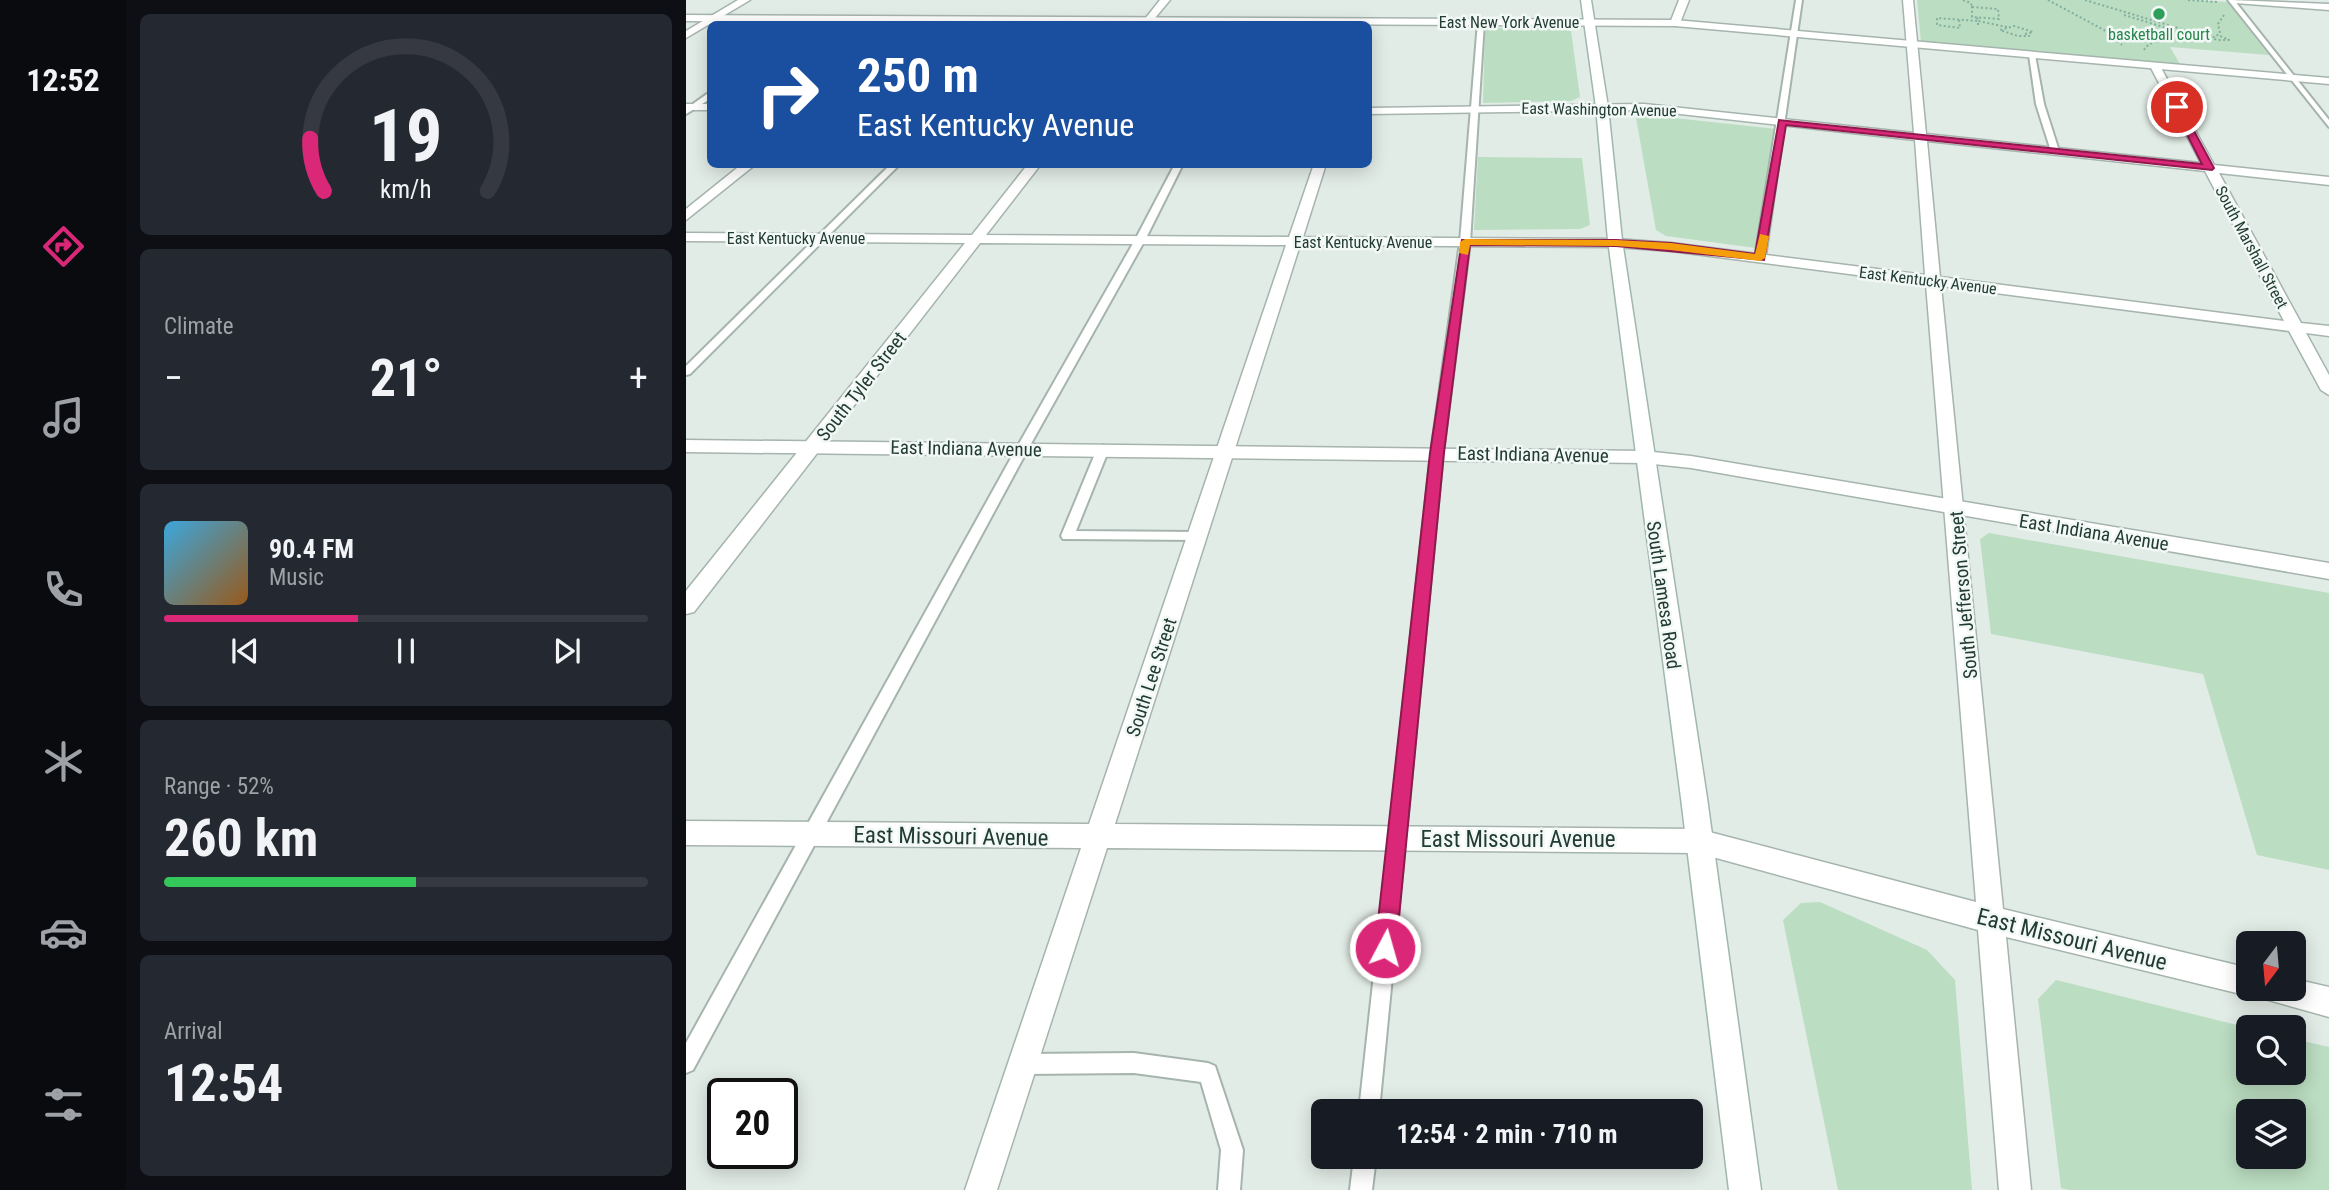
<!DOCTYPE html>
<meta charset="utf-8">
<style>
:root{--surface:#171b24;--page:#242831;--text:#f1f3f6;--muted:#9ea1a6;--line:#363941;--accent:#db2777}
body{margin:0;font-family:"Roboto Condensed",sans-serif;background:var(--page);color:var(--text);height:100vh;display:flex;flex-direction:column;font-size:26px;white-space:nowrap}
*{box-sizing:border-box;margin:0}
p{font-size:23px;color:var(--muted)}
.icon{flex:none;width:38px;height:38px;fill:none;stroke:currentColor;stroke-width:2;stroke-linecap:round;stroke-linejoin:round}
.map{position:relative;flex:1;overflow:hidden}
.panel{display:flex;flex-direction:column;gap:14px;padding:14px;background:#0d0f14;width:560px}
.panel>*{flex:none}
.guide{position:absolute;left:21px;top:21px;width:665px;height:147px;border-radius:10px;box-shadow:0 4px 18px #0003;background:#1a4fa0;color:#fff;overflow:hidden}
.needle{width:46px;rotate:196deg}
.tools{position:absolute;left:1550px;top:931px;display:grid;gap:14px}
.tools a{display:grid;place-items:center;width:70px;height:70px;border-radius:10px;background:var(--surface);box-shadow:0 4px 18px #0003;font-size:35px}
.speed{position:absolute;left:21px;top:1078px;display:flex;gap:14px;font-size:35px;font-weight:700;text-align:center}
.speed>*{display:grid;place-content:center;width:91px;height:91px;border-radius:50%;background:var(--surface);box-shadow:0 4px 18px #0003;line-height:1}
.speed .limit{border:4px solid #111;border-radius:10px;background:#fff;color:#111}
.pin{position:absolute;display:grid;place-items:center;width:60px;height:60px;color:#fff;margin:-30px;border:4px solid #fff;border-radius:50%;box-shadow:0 2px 7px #0007}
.me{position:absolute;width:77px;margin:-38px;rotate:6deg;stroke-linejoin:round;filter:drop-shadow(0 0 5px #0008)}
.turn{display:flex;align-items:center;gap:24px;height:147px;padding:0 35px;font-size:32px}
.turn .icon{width:91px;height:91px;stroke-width:2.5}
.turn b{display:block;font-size:49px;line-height:60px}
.big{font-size:52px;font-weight:700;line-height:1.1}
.panel .tile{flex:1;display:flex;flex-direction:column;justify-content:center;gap:10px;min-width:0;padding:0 24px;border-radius:10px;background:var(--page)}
.panel .dial{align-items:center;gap:0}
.dial svg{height:182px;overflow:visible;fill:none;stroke:var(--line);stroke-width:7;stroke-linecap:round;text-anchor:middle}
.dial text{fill:var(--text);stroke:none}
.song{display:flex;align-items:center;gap:21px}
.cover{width:84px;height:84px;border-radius:10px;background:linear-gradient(135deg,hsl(200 70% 55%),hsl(30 70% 35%))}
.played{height:7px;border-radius:4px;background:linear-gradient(90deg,var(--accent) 40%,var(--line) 40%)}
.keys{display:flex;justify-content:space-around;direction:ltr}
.heat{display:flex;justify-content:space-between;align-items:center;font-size:38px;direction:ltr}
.charge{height:10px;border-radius:5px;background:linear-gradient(90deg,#34c759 52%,var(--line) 0)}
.trip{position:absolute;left:625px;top:1099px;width:392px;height:70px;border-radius:10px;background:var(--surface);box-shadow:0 4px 18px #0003;font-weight:700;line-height:70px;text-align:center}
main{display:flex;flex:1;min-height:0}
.tab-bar{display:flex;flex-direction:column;width:126px;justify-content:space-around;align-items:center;background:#090b0e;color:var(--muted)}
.tab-bar .icon{width:49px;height:49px}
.tab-bar .active{color:var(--accent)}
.tab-bar b{font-size:32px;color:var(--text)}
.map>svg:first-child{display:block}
.green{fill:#bbddc1;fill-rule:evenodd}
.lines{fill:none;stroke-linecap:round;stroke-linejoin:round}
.service-casing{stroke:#a5b4ad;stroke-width:4}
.minor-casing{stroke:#a5b4ad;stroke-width:3}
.tertiary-casing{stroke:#a5b4ad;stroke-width:3}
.secondary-casing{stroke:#a0b7ad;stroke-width:3}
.path{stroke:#82af9e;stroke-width:2;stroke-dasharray:2 2.5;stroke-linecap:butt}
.service{fill:#fff;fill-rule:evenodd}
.minor{fill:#fff;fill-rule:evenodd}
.tertiary{fill:#fff;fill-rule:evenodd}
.secondary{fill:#fff;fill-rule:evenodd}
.route{fill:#db2777;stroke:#8e194d;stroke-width:2}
.slow{fill:#f59e0b}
.leisure-dot{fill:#2e9e5b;stroke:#f2f8f5;stroke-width:2.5}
.labels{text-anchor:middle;stroke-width:5;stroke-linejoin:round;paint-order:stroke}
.far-street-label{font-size:16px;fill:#223c33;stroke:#f2f8f5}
.far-leisure-label{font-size:16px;fill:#27864d;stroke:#f2f8f5}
.street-label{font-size:19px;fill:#223c33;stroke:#f2f8f5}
.near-street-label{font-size:23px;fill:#223c33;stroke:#f2f8f5}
</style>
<main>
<nav class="tab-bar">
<b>12:52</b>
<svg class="icon active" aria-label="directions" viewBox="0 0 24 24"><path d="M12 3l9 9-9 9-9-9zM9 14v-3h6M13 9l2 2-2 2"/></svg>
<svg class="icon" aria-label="music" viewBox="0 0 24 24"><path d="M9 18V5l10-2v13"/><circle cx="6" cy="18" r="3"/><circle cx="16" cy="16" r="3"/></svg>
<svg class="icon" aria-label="phone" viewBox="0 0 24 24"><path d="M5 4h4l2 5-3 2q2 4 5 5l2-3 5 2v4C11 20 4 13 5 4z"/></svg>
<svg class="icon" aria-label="climate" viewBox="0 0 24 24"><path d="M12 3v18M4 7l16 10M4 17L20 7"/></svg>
<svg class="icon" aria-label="car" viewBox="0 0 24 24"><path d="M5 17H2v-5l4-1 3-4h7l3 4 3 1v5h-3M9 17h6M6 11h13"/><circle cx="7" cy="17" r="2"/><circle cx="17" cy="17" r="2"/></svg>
<svg class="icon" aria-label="filters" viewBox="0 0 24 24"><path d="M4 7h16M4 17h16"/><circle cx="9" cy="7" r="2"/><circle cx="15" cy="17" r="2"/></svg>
</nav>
<section class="panel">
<div class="tile dial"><svg viewBox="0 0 100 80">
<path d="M14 69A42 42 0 1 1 86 69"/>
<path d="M14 69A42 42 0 0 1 8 46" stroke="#db2777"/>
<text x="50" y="56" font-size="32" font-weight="700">19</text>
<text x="50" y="72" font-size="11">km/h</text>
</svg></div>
<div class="tile"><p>Climate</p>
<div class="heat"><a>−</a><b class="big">21°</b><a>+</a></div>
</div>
<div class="tile">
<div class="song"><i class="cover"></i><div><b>90.4 FM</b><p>Music</p></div></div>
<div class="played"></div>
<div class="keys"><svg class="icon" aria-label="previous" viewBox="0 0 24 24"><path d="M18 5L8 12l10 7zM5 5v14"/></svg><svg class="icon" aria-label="pause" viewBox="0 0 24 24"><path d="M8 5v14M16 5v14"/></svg><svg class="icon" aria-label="next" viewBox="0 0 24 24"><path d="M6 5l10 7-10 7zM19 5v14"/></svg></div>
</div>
<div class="tile"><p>Range · 52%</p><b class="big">260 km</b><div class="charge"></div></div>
<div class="tile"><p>Arrival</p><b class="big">12:54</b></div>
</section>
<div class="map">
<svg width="1643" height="1190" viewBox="0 0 1643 1190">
<rect width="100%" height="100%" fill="#e2ece6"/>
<path class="green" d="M1231 0H1509L1541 2 1583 55 1484 47 1494 64 1235 42Z
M799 28H876L885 31 894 97 885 101 797 103Z
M960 115 1091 129 1070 248 980 236 970 230 950 118Z
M792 157 896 158 904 225 894 229 788 230Z
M1303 533 1643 593V870L1571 855 1517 674 1305 634 1294 539Z
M1134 902 1241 950 1269 980 1286 1190H1152L1097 920 1115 903Z
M1370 980 1563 1028V1073H1608V1039L1643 1047V1190H1383L1375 1188 1352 999ZM1563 1111H1608V1157H1563Z"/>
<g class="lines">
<g class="service-casing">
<path id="service" d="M1110 0H1116L1079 258 1074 261 1069 258Z
M1542 0H1548L1643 120V127Z
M795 20 798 22 784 242 757 453 693 1111H673L745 453 774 242 792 22Z
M1346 53 1349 55 1358 104 1373 151 1369 153 1365 151 1350 104 1343 55Z
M21 94H24V99L0 114V109Z
M205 164H214L4 374 0 375V366Z
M489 164H497L459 240 342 449 7 1070 0 1073V1043L330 449 449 240Z
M417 445 423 449 390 531 511 532 518 537 516 540 377 539 375 536 411 449Z
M448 1053 522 1063 529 1066 557 1150 554 1190H532L535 1150 515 1082 448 1073 337 1074 330 1071 327 1064 330 1057 337 1054Z
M668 1157H690L686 1190H664Z"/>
</g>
<g class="minor-casing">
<path id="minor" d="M52 0H64L0 38V31Z
M474 0H484L464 24H455Z
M993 0H1003L994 23 989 26 984 23Z
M1217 0H1227L1240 134 1515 163 1464 66 1469 63 1474 66 1528 165 1643 177V185L1533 173 1615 323 1643 326V336L1620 333 1643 375V395L1635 390 1603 331 1255 286 1317 909 1563 968V989H1575L1573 992 1563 996 1320 937 1345 1190H1313L1292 930 1012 853 421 848 311 1190H279L395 848 0 845V821L403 824 600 245 294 243 8 612 0 614V591L279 243 0 241V233L286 235 342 164H355L300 235 603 237 628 164H640L617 237 930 239 985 243 1239 275 1229 140 958 110 682 114V108L958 104 1228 133ZM1241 141 1519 171 1598 321 1254 277ZM614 245 930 247 985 251 1240 284 1290 902 1012 829 429 824Z
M1544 0 1643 4V10L1549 3Z
M0 104H24V110H0Z
M56 164H70L0 220V209Z
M1608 979 1643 987V1017L1579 999 1575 989H1608Z"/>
</g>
<g class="tertiary-casing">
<path id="tertiary" d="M0 15 989 20 1643 78V84L989 26 0 21Z
M0 440 958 451 1005 456 1643 563V579L1005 468 958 463 0 452Z"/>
</g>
<g class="secondary-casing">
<path id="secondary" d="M895 0H905L922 107 936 240 1021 798 1075 1190H1043L995 798 922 240 910 107Z"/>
</g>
<path class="path" d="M1277 0 1285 3 1286 7
M1362 0 1418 30 1436 45
M1399 0 1532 40H1543L1532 35
M1502 0 1532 2
M1286 7 1312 9 1313 19 1286 17Z
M1438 15 1484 29
M1273 20 1274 28 1251 25V18L1292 21 1291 17
M1292 25V21L1321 27
M1339 34 1347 32 1328 26 1314 30 1332 36H1344
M1458 50C1466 34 1512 38 1529 37L1534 33 1532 24 1538 15"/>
<use href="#service" class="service"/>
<use href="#minor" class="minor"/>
<use href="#tertiary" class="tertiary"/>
<use href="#secondary" class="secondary"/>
</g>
<path class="route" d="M1491 104 1495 107 1528 168 1526 170 1100 125 1078 260 930 246 784 245 758 453 710 948 707 955 699 958 692 955 689 948 744 453 776 240H930L985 243 1069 254 1093 120 1516 164 1487 107Z"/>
<path class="slow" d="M1074 234 1083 236 1079 258 1074 261 985 250 930 246 784 245 782 255 773 253 774 242 779 239 930 240 985 243 1069 254Z"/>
<circle class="leisure-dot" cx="1473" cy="14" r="7"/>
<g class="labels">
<g class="far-street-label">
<text x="823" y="28">East New York Avenue</text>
<text transform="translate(913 109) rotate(1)" y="6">East Washington Avenue</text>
<text x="110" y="244">East Kentucky Avenue</text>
<text x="677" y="248">East Kentucky Avenue</text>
<text transform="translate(1566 247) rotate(62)" y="6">South Marshall Street</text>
<text transform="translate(1242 280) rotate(7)" y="6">East Kentucky Avenue</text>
</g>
<g class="far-leisure-label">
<text x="1473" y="40">basketball court</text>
</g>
<g class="street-label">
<text transform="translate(175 386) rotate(-52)" y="7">South Tyler Street</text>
<text transform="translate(280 448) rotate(1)" y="7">East Indiana Avenue</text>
<text transform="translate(847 454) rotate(1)" y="7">East Indiana Avenue</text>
<text transform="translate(1408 532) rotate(9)" y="7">East Indiana Avenue</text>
<text transform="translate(978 595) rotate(82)" y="7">South Lamesa Road</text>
<text transform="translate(1277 595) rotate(-95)" y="7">South Jefferson Street</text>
<text transform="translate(465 677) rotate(-72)" y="7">South Lee Street</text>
</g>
<g class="near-street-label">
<text transform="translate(265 836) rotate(1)" y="8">East Missouri Avenue</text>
<text x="832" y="847">East Missouri Avenue</text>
<text transform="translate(1386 939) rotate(14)" y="8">East Missouri Avenue</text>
</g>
</g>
</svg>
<div class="tools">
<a><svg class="needle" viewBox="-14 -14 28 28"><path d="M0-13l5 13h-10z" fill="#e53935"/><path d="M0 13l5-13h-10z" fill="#9ea1a6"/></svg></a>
<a><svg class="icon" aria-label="search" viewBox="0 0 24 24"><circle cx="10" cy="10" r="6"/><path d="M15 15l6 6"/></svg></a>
<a><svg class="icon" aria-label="layers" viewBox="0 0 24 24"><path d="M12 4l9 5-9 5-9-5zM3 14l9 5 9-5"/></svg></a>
</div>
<div class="speed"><div class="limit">20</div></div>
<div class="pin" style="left:1491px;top:107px;background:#d93025"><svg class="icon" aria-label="arrive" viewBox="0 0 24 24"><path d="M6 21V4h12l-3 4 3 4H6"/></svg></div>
<svg class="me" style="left:699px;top:948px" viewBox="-20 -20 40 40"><circle r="17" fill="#db2777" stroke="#fff" stroke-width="3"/><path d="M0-11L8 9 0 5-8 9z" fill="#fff"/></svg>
<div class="trip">12:54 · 2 min · 710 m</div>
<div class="guide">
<div class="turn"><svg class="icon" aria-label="right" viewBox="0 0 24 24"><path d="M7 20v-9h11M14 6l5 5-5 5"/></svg><div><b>250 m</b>East Kentucky Avenue</div></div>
</div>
</div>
</main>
